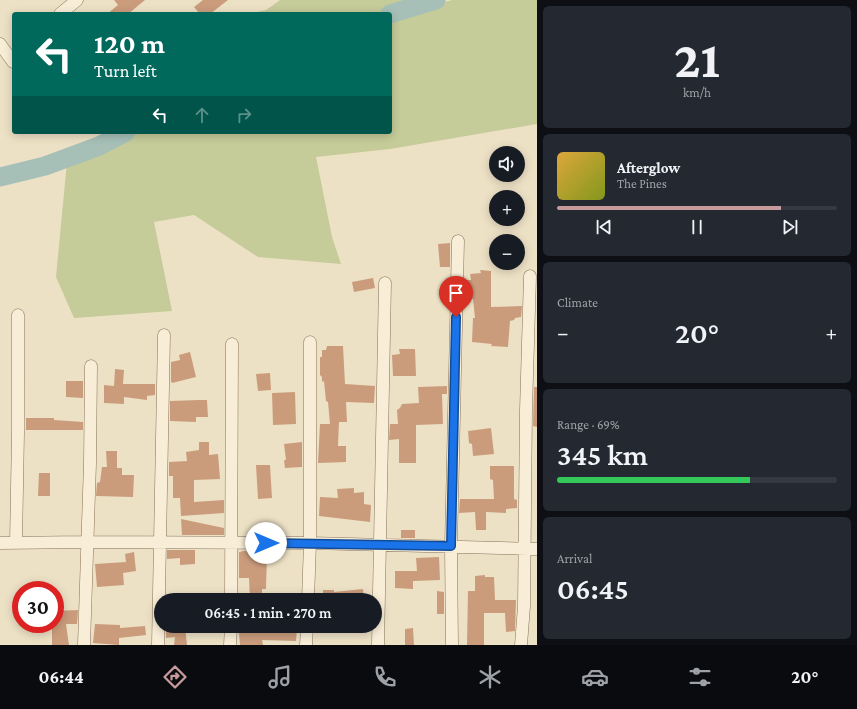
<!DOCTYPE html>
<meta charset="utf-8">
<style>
:root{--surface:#171b24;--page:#242831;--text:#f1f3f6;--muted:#9ea1a6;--line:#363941;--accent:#c79a9c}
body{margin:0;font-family:"Crimson Pro",serif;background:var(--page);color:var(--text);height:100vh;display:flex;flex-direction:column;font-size:15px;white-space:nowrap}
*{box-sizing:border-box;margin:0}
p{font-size:13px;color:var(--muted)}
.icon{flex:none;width:22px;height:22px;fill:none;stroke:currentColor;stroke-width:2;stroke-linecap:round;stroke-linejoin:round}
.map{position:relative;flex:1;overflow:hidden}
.drawer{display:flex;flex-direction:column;gap:6px;padding:6px;background:#0d0f14;width:320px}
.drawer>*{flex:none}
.banner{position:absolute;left:12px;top:12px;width:380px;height:122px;border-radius:4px;box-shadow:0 2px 10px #0003;background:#00695c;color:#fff;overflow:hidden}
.tools{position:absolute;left:489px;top:146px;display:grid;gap:8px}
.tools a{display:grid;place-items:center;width:36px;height:36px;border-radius:50%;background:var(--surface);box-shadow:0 2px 10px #0003;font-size:20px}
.speed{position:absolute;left:12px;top:581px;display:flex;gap:8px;font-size:20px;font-weight:700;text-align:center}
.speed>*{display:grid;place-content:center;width:52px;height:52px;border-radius:50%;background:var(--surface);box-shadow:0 2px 10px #0003;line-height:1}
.speed .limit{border:6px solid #d22;background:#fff;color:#111}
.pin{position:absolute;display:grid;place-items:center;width:34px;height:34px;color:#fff;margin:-41px -17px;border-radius:50% 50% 50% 0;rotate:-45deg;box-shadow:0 0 4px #0007}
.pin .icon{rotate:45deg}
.me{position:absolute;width:44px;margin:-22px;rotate:90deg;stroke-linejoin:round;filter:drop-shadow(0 0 3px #0008)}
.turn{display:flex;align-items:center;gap:14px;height:84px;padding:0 16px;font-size:18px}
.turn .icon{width:52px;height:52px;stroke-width:2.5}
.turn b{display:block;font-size:28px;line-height:34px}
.lanes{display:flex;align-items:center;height:38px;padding:0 16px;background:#0003;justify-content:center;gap:20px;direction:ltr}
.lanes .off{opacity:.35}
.big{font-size:30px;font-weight:600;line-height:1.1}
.drawer .tile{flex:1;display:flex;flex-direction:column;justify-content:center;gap:6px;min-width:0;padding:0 14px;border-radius:6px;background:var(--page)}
.drawer .dial{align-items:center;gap:0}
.dial b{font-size:52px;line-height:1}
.song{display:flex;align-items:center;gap:12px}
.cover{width:48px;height:48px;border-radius:6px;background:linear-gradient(135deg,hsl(40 70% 55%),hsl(70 70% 35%))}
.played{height:4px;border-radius:2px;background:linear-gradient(90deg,var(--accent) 80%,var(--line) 80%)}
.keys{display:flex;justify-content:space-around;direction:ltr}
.heat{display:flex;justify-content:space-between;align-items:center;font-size:22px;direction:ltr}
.charge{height:6px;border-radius:3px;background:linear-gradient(90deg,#34c759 69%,var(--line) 0)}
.trip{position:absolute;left:154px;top:593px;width:228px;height:40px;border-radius:20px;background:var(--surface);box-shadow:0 2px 10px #0003;font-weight:600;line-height:40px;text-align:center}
.dock{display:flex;height:64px;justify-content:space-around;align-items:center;background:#090b0e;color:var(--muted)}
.dock .icon{width:28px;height:28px}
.dock .current{color:var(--accent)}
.dock b{font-size:18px;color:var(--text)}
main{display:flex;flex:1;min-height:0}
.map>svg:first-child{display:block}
.green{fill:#c5cb99}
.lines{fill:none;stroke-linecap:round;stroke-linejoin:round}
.river{stroke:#a6c0b8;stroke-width:19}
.building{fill:#ca9c7c}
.street-casing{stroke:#87725c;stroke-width:13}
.street{stroke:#f8eed8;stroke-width:12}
.route-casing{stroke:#114b97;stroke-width:10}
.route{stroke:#1a73e8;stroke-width:7}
</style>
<main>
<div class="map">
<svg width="537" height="645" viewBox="0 0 537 645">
<rect width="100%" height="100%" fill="#ede1c5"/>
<path class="green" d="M280 0H421L392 8 380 14H249L266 10Z
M452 0H537V124L390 149 316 157 332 237 341 264 258 257 194 215 154 222 172 311 74 318 56 277 67 162 111 144 118 137 131 132H390V19L401 14Z"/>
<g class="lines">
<path class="river" d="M390 14 436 0
M0 177 45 166 99 146 126 132"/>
</g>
<path class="building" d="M114 0H145L128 14H107L118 5Z
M203 0H228L210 14H200L194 7Z
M450 243V267H440L438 244Z
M480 270 491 271V307L522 306 521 317 515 318 514 320 510 321 508 347 491 346 492 344 472 342 473 318H475L473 299 467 298V280H471L470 274 481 273Z
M373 278 375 288 354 292 352 282Z
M327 346H343L345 384 375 386 374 403 346 402 347 422H339L338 446H346V462L318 463 320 424H330L328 402 326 401 324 381 322 382V377L320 375V357H322V350H326Z
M399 349H415L416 376H393L392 355 400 354Z
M190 352 196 377 172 383 171 381V362L180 360 179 355Z
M115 369 124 370 123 384H155V395L147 396V400L124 397V404L104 403V385L114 386Z
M270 373 271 390 258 391 256 374Z
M66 381H83V398L66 397Z
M447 386V394H442L443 424 416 425V463H399V439L389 440 390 424H398L397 410 400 408 402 404 419 403 418 387Z
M534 387H537V427L533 426Z
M295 392 296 424 273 425 272 393Z
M199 400H207L208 417H196V422L170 421V401Z
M26 418H54V420L83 422V430H26Z
M491 428 494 454 473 456 472 444 469 443 468 431Z
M199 442H209V455L218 454 220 479 194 480V502L224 500V513L181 516 180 498H173V476H169V462L187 461 186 452 199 450Z
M302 442V467L285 468 284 460H286L284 444Z
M106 451H117V468H122V475H134L133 497 96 496 97 483 100 482 102 467H107Z
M256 465H270L272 498 258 499Z
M490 466H514V499L517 500V508L506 509V513L486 512V530H476L475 512 459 513 460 499H494L493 480 490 479Z
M39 473H50V496H38Z
M354 488V493L364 492V504L371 505 370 522 319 516 320 497 338 498 337 489Z
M181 519 224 528V535H182Z
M401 530H415V538H401Z
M167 550H195V564L180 565V558L167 559Z
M244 551 267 552 266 589H262V600H250L249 578H239V552Z
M134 552 136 571 123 573 124 585 97 587 95 564 126 562 125 554Z
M439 557 440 580 413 581V589L395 588V571H417L416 558Z
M485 575V577H494L495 600H516L515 631 506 632 505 613H484V645H467L468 591H475V576Z
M363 589 364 600 319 599V593H323V590H334V592Z
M437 591 444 592V614H437Z
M78 610 77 624H66L69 645H52V624H55V611Z
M95 624 120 625V628L145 626 146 635 119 638V645L93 643Z
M267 626H291V628H297L296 641 262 640 263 645H240L239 633 267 632Z
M185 627 187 645H174L175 637 166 638V629Z
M413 628 414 645H405V629Z"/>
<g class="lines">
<g class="street-casing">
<path id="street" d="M60 14 77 0
M0 44 13 62 14 61
M0 543 87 542 310 543 537 549
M16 543 18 433V315
M231 600 232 344
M308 600 310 543V342
M84 645 90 463 91 366
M158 645 164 335
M230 645 231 626
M306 645 307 626
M378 645C381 524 382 404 385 283
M452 645 451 546 458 241
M521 645 524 606 526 410 530 276"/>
</g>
<use href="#street" class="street"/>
</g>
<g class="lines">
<g class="route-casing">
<path id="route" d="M266 543 451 546 456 317"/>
</g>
<use href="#route" class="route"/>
</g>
</svg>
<div class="tools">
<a><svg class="icon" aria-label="sound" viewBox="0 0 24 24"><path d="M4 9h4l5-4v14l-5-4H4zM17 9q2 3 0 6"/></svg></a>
<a>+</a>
<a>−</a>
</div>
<div class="speed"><div class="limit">30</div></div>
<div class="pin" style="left:456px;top:317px;background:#d93025"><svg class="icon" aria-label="arrive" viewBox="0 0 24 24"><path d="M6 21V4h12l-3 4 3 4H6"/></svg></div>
<svg class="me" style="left:266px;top:543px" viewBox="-20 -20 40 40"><circle r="19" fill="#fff"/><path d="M0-13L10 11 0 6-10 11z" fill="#1a73e8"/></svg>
<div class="trip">06:45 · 1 min · 270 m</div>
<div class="banner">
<div class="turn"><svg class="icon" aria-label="left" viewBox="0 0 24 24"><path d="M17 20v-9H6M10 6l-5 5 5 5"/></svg><div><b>120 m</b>Turn left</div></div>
<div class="lanes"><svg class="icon" aria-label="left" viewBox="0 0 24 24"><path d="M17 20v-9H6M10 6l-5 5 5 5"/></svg><svg class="icon off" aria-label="ahead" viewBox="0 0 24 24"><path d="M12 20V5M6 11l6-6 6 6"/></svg><svg class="icon off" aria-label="right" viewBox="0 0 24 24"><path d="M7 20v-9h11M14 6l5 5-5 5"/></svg></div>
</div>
</div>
<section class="drawer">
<div class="tile dial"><b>21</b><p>km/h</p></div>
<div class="tile">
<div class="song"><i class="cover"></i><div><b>Afterglow</b><p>The Pines</p></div></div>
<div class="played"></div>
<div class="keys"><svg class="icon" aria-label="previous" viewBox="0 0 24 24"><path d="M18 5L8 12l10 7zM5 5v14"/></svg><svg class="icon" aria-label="pause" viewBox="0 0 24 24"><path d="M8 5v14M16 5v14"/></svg><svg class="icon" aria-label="next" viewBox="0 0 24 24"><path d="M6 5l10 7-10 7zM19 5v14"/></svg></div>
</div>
<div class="tile"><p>Climate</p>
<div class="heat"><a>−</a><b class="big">20°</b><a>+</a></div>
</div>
<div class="tile"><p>Range · 69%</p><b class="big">345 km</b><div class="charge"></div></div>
<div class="tile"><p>Arrival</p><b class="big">06:45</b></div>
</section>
</main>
<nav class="dock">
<b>06:44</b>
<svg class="icon current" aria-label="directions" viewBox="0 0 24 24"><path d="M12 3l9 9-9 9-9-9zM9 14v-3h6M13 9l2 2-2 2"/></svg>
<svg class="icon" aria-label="music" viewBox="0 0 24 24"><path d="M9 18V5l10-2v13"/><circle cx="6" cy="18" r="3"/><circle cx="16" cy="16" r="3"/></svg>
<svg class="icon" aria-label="phone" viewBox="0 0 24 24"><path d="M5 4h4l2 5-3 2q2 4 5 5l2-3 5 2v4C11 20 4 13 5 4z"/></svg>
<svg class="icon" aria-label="climate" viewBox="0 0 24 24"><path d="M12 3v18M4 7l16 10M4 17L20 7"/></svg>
<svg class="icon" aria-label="car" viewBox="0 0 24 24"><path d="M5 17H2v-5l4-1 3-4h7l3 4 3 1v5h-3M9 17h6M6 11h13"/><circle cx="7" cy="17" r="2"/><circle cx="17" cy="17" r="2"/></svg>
<svg class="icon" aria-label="filters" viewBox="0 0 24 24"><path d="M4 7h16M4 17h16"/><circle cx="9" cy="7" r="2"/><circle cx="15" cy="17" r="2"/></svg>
<b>20°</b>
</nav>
